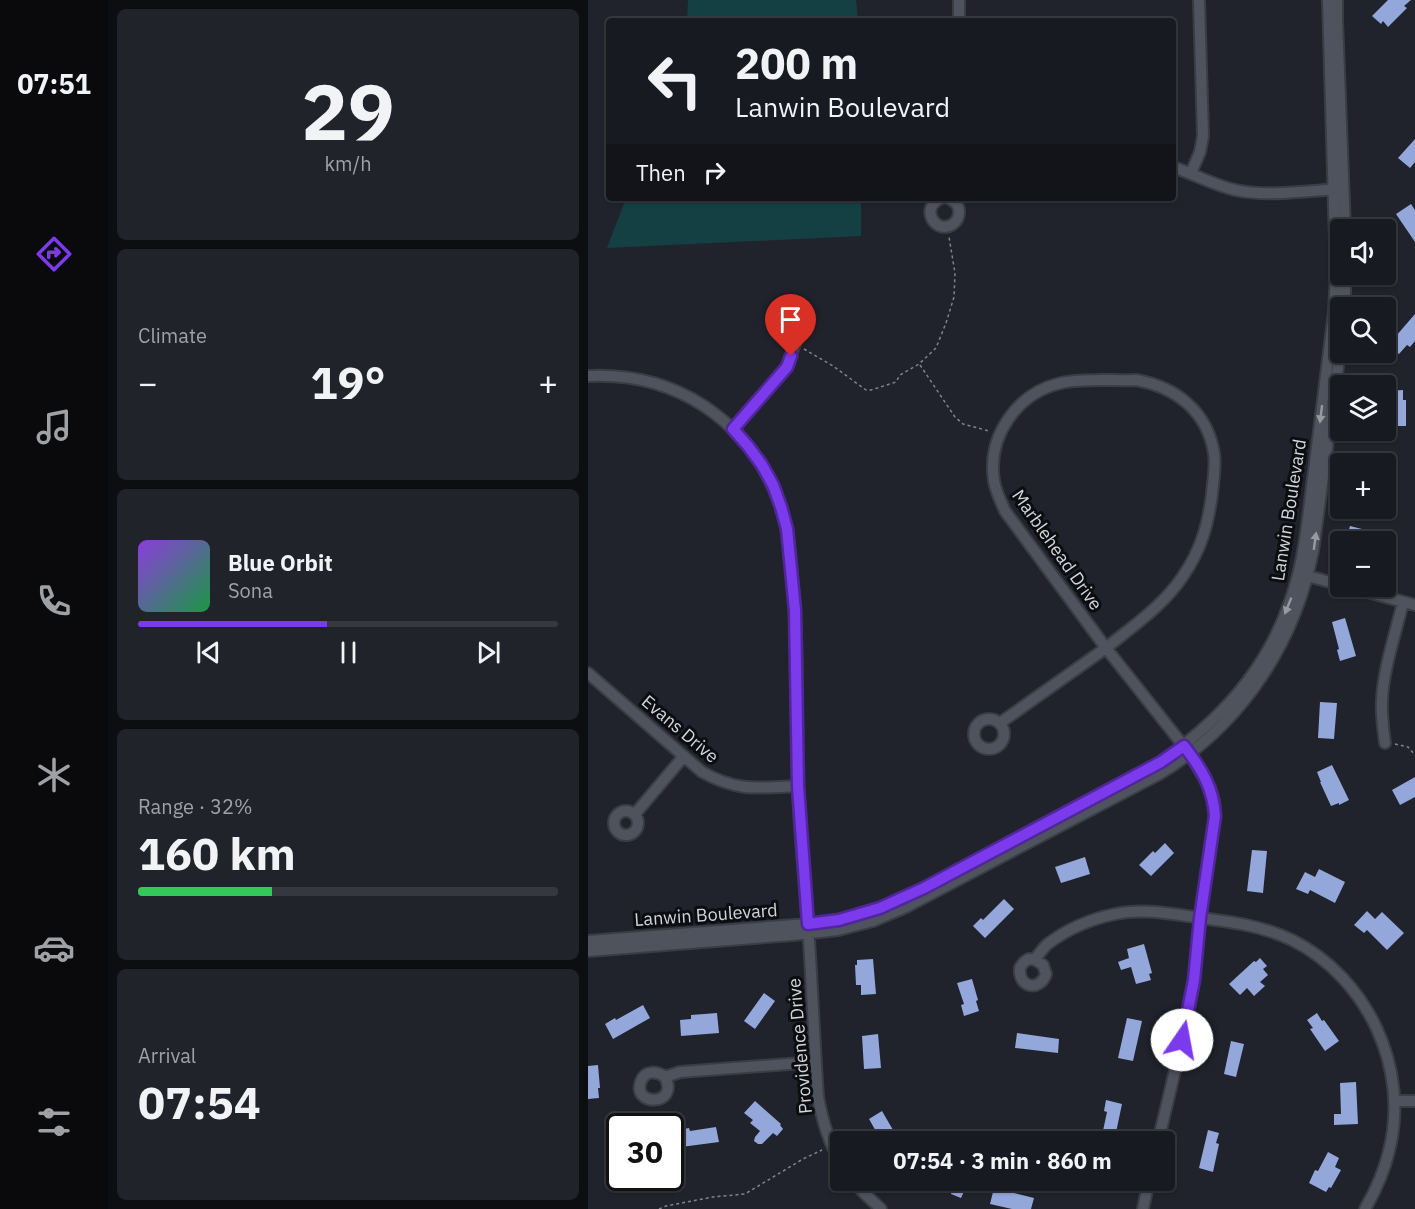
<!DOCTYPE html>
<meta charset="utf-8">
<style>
:root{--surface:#181a21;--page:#21232a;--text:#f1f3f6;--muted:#9fa1a5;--line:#36383f;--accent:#7c3aed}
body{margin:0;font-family:"IBM Plex Sans",sans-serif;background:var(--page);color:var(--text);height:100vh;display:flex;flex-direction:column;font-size:22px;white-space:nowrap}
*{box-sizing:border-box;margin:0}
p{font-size:20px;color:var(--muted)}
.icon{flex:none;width:33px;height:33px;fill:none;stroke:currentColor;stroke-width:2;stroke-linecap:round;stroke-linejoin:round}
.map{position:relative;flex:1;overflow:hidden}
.details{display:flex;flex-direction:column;gap:9px;padding:9px;background:#0d0e12;width:480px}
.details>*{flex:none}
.hud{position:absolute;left:18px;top:18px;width:570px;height:183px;border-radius:6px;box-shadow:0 2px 4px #0004,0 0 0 2px var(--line);background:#181a21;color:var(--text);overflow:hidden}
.controls{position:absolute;left:742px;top:219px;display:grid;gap:12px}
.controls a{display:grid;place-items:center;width:66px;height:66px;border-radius:6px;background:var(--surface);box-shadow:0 2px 4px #0004,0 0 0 2px var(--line);font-size:30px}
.speed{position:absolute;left:18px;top:1113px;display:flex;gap:12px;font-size:30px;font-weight:700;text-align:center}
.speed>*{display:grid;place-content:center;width:78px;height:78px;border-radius:50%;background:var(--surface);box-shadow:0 2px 4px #0004,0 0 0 2px var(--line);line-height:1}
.speed .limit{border:3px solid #111;border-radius:9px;background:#fff;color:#111}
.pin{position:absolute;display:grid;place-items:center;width:51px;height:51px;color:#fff;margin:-62px -26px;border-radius:50% 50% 50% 0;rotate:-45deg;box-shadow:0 0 6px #0007}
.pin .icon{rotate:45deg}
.me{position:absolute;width:66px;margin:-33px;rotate:12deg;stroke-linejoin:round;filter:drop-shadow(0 0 4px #0008)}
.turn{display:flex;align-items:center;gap:21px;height:126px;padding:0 30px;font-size:27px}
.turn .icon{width:78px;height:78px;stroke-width:2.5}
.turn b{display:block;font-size:42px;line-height:51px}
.then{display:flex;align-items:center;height:57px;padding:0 30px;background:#0003;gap:12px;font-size:22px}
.big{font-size:45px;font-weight:700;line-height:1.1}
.details .tile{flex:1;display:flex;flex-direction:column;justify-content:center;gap:9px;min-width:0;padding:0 21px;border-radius:9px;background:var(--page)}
.details .dial{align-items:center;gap:0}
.dial b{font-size:78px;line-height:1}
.song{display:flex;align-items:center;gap:18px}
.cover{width:72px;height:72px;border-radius:9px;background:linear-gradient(135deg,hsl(270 70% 55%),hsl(140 70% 35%))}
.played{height:6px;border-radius:3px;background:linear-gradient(90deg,var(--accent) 45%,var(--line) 45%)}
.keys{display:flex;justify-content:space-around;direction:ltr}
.heat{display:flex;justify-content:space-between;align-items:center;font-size:33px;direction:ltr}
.charge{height:9px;border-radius:4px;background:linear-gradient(90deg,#34c759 32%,var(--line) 0)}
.trip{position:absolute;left:242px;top:1131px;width:345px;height:60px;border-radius:6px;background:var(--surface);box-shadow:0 2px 4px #0004,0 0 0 2px var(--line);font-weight:700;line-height:60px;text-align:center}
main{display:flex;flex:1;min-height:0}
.tab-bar{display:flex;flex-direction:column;width:108px;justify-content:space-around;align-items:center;background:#0a0a0d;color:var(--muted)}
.tab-bar .icon{width:42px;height:42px}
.tab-bar .selected{color:var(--accent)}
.tab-bar b{font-size:27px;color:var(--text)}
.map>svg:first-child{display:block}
.water{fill:#154043}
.building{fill:#93a7db}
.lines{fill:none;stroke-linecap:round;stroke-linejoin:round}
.minor-casing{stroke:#3a3d44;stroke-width:14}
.path{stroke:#81848a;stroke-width:1.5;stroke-dasharray:3 3;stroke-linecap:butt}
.minor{stroke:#4f535d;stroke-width:10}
.oneway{fill:#979aa2}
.route-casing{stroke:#51269a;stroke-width:15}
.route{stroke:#7c3aed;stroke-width:10}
.labels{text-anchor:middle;stroke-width:6;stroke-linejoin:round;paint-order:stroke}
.street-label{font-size:18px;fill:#d2d5da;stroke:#0b0d10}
</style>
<main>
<nav class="tab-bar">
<b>07:51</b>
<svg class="icon selected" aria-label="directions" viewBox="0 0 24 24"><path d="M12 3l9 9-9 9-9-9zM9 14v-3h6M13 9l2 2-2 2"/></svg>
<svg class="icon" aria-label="music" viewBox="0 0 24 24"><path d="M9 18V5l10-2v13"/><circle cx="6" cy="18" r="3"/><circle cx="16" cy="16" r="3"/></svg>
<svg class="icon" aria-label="phone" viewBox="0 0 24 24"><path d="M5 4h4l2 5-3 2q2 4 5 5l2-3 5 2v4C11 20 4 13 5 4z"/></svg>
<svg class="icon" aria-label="climate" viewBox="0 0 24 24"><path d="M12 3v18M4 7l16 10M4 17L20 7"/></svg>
<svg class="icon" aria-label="car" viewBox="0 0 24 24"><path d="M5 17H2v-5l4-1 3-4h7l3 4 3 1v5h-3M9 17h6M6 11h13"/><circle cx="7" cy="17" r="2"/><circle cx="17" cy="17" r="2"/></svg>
<svg class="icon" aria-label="filters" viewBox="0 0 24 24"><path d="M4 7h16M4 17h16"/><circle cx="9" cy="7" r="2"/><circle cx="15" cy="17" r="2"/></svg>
</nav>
<section class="details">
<div class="tile dial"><b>29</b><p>km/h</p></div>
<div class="tile"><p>Climate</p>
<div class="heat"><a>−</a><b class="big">19°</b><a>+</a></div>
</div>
<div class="tile">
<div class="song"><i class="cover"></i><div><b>Blue Orbit</b><p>Sona</p></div></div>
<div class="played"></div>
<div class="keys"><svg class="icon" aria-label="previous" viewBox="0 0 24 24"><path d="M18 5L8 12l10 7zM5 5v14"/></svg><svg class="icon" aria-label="pause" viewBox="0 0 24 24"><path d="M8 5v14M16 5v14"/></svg><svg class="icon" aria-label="next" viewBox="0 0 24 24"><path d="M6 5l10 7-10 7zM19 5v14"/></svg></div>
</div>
<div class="tile"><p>Range · 32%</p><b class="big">160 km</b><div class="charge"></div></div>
<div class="tile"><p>Arrival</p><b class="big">07:54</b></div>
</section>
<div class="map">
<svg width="827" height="1209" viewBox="0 0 827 1209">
<rect width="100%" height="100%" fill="#20232c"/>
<path class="water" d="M100 0H268L270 21H99Z
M38 198H273V236L19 248Z"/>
<path class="building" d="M800 0H823L816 6 819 8 800 27 795 21 793 24 784 16Z
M827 139V162L822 168 810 158Z
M823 204 827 210V242L808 214Z
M827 314V341L822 347 819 345 811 354 798 343V340L805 332 808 336Z
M815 390V400H818V426H799V391Z
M762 526 774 529 773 533 794 539V542H764L765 537 759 536Z
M757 618 768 656 752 661 749 650 751 649 744 622Z
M732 702 749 703 746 739 730 738Z
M744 765 761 800 751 805V803L743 806 732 782H733L729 772Z
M827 777V797L812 805 804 790Z
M577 843 586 853 563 876 551 865 565 851 567 853Z
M664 850 679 851 675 893 659 891Z
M497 857 502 874 473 883 467 867Z
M731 869 757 882 747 903 722 890 720 894 708 889 717 872 727 877Z
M416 899 426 909 397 938 385 926 393 918 395 920Z
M779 911 787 919 794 912 816 933 799 950 779 930 776 933 766 925Z
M556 944 564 973 561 974 563 980 548 984 543 967 533 970 530 962 541 958 539 949Z
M672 958 679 966 675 969 680 975 672 982 677 986 666 996 659 988 652 995 641 984 666 961 668 962Z
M285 959 288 994 273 995V985H268L267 965H269V960Z
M384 979 390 1000 388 1001 391 1011 376 1016 373 1005 376 1004 369 983Z
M176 993 187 1001 167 1029 156 1021Z
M55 1005 62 1018 25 1039 17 1024 27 1018 28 1020Z
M129 1013 131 1033 93 1036 92 1020 103 1019V1015Z
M729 1013 734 1021 736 1020 751 1041 737 1051 722 1029 725 1028 719 1020Z
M539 1018 554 1021 545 1061 530 1058Z
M429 1033 471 1039 470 1053 427 1048Z
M290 1034 293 1068 276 1069 274 1036Z
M643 1041 656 1044 648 1077 636 1074Z
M10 1065 12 1088H10L11 1098 0 1099V1066Z
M768 1082 770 1124 746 1125V1114H753L752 1083Z
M518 1100 534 1104 526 1142 513 1140 519 1112 516 1111Z
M167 1101 193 1124 192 1125 195 1129 189 1136 185 1133 174 1144H170L166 1141 167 1137 172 1131 162 1123 165 1120 156 1113Z
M294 1111 312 1142H294L281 1119Z
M128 1127 131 1142 93 1147 90 1130 101 1128 102 1131Z
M32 1128V1154L21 1150Z
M620 1130 631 1133 628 1143 631 1144 625 1172 611 1168Z
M740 1152 751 1158 747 1167 753 1170 743 1188 741 1187 738 1192 721 1183 727 1170 730 1171Z
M343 1180H372L370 1184 378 1187 373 1198 363 1194 364 1190Z
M406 1188 446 1198 443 1209H424L402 1204Z"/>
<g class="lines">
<g class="minor-casing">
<path id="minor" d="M371 0V21
M749 0V20L757 230
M585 167C606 174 625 185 647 190 678 197 719 191 751 189
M603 173 612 152 615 136 611 0
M354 198C330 207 348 236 365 224 369 221 371 216 371 212 371 204 366 201 360 198
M756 308 758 274
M0 376C42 374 81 383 116 406 152 430 178 464 192 505 200 528 202 552 204 576 211 645 208 715 210 784 211 831 217 878 220 925 224 982 226 1039 230 1097 234 1119 240 1141 252 1161
M548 380C588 387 619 411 626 453 628 467 625 481 624 494 620 525 613 550 595 576 576 605 545 626 518 648L417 511C413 502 408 492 406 481 399 436 429 393 473 383 496 378 524 381 548 380Z
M145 429 199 367 207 344
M716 575 753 585
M757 586 827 605
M0 673 114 772C150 792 170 788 210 786
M386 734a15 15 0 1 1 30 0a15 15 0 1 1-30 0Z
M412 723 518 648 602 754 622 788 626 801 627 816 612 918 606 980 599 1020 570 1142
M797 743C795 728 793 714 794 700 795 670 808 632 815 602
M26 823a12 12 0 1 1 24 0a12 12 0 1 1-24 0Z
M47 814 96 756
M0 941 220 924 251 920 292 908 336 888 573 762C642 713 689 658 710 575 719 541 721 505 726 471 733 418 739 365 746 312L748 275 740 0
M0 951 204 935 250 930 285 921 318 907 573 773C654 724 707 643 725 551L753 344
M446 959 455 965 458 974C452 992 430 988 432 968 434 964 436 961 441 959 443 959 444 960 446 959 449 958 456 946 461 943 481 928 503 919 527 914 555 908 584 914 613 918 644 922 675 926 704 940 780 978 822 1069 801 1151 796 1172 788 1190 777 1209
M77 1077C92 1106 43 1107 53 1081 57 1070 69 1071 77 1077L92 1072 227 1062
M806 1101H827
M265 1180 276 1193 293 1209
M555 1209 561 1180"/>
</g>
<path class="path" d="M216 349 245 366 278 390H283L308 382 312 375 331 364 348 348 358 323 366 297 367 273 361 237
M332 365 367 417 375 424 401 431
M807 744 820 747 827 755
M71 1209 78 1206 125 1197 157 1194 215 1159 234 1150"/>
<use href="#minor" class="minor"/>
</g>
<defs><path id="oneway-solid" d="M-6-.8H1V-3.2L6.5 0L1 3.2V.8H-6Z" transform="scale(1.5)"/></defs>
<g class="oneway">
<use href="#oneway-solid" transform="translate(733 414) rotate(97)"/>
<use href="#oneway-solid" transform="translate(727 541) rotate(-82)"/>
<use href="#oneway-solid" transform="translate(700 606) rotate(112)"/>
</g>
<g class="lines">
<g class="route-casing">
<path id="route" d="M203 356 199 367 145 429 160 446 174 465 185 485 193 507 199 529 207 610 210 786 220 924 251 920 292 908 336 888 573 762 596 746C613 768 625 787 627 816L612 918 606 980 594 1040"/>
</g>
<use href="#route" class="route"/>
</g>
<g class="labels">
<g class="street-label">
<text transform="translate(701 510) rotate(-81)" y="6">Lanwin Boulevard</text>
<text transform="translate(469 550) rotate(55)" y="6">Marblehead Drive</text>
<text transform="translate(92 729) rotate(40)" y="6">Evans Drive</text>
<text transform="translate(118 915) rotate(-4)" y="6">Lanwin Boulevard</text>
<text transform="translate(212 1046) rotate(-95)" y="6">Providence Drive</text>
</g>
</g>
</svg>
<div class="controls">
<a><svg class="icon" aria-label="sound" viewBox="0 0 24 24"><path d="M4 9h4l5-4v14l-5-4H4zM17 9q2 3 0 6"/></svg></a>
<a><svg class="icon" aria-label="search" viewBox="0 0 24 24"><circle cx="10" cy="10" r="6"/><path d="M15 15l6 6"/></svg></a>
<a><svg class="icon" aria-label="layers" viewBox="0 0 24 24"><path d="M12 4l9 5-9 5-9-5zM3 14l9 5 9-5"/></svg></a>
<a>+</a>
<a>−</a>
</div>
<div class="speed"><div class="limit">30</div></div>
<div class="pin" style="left:203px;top:356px;background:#d93025"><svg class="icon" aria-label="arrive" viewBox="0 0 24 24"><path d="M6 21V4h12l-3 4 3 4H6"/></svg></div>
<svg class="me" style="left:594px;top:1040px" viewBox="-20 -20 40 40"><circle r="19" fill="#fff"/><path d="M0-13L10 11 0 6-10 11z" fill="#7c3aed"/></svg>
<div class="trip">07:54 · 3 min · 860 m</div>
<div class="hud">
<div class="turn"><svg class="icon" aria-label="left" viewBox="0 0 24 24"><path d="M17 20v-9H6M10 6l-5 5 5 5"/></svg><div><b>200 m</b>Lanwin Boulevard</div></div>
<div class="then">Then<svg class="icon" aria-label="right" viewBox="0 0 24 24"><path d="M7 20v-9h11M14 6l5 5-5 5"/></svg></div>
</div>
</div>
</main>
